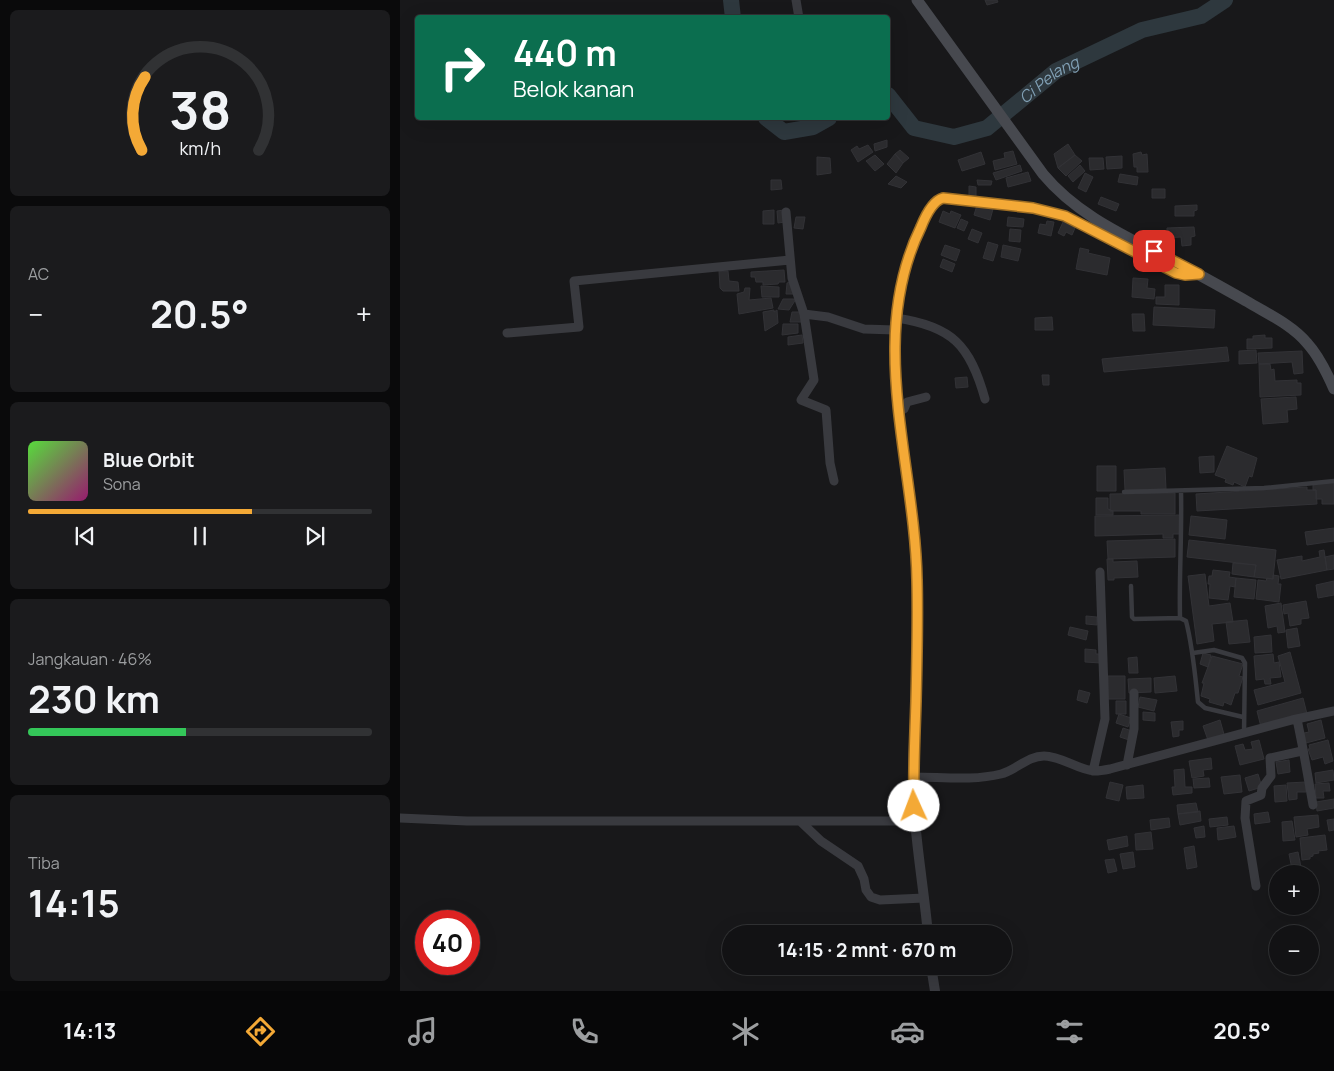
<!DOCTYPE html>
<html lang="id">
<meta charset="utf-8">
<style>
:root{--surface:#121214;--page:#1b1b1d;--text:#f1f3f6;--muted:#9c9ea0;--line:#313234;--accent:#f4a936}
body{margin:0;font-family:Manrope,sans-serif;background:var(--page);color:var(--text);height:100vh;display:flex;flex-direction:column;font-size:19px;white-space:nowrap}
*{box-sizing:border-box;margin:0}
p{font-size:16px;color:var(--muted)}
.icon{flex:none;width:28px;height:28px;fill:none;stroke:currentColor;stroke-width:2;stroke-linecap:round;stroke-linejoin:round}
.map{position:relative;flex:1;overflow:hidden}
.side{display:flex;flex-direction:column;gap:10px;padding:10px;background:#0a0a0b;width:400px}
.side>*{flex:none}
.hud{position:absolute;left:15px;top:15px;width:475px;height:105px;border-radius:5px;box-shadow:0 5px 20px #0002,0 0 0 1px var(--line);background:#0b6e4f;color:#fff;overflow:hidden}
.buttons{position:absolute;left:869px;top:865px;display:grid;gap:10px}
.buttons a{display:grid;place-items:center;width:50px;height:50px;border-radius:50%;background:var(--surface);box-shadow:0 5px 20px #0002,0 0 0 1px var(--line);font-size:25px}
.speed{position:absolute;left:15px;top:910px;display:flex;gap:10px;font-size:25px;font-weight:700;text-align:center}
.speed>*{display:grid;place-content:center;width:65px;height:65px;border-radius:50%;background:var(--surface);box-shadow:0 5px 20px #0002,0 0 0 1px var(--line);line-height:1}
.speed .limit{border:8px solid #d22;background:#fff;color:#111}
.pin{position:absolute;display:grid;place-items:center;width:42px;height:42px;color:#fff;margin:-21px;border-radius:10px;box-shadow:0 2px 8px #0006}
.me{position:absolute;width:55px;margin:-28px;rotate:358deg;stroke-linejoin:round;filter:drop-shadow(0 0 4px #0008)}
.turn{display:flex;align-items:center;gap:18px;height:105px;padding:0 15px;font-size:22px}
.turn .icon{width:65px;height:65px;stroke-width:2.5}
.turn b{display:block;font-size:35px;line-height:42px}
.big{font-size:38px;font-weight:700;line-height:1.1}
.side .card{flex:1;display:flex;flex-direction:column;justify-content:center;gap:8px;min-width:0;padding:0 18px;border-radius:8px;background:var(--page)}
.side .dial{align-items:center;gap:0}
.dial svg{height:130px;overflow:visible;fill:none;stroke:var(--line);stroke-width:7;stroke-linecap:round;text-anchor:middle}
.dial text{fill:var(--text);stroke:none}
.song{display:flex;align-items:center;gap:15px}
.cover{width:60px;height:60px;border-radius:8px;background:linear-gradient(135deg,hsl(110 70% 55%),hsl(320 70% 35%))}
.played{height:5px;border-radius:2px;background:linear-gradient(90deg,var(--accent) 65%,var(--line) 65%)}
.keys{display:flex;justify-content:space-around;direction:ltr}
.heat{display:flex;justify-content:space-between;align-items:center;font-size:28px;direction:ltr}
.charge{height:8px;border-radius:4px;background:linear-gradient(90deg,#34c759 46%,var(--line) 0)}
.trip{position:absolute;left:322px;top:925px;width:290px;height:50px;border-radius:25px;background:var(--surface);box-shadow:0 5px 20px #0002,0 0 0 1px var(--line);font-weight:700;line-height:50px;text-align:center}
.tab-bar{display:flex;height:80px;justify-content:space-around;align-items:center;background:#070708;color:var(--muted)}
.tab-bar .icon{width:35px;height:35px}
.tab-bar .current{color:var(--accent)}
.tab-bar b{font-size:22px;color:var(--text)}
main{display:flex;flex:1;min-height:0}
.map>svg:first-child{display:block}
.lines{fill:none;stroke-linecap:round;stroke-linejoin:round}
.river{stroke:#2e383e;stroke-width:16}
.building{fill:#2b2b2e;stroke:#323236}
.service{stroke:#393a3f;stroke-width:4.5}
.minor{stroke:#393a3f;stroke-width:9}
.tertiary{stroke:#393a3f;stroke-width:10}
.secondary{stroke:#47494f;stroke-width:11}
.route-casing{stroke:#9f6e23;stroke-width:12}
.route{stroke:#f4a936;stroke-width:9}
.labels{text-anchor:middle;stroke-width:5;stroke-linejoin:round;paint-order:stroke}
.water-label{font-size:16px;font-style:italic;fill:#81a0b5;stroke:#131315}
</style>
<main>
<section class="side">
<div class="card dial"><svg viewBox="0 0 100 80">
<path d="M14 69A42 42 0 1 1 86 69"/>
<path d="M14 69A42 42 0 0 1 16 24" stroke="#f4a936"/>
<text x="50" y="56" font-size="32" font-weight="700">38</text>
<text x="50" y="72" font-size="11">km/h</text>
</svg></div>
<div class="card"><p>AC</p>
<div class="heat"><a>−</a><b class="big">20.5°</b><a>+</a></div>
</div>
<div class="card">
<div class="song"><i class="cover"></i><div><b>Blue Orbit</b><p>Sona</p></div></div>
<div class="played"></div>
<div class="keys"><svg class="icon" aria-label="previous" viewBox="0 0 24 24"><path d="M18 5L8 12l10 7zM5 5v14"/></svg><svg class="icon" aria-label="pause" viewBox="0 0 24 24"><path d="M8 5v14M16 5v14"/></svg><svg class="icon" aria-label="next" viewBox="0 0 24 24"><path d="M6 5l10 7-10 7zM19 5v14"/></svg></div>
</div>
<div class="card"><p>Jangkauan · 46%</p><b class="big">230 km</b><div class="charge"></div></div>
<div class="card"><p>Tiba</p><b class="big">14:15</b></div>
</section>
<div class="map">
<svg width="934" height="991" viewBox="0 0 934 991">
<rect width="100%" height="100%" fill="#18181a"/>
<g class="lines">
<g class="river">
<path d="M331 0 333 18"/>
<path id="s1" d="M488 95 514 128 554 137 587 128 656 71 742 30 801 16 825 0"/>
<path d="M366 118 384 132 413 127 429 118"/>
</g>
</g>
<path class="building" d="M585 0H597L598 2 587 5Z
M487 140V147L475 151 474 144Z
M668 144 675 155 658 168 654 154Z
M468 145 473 152 458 162 451 150 457 146 459 149Z
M500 150 509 158 503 163 495 154Z
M613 151 617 164 595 170 593 161 605 158 604 153Z
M581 152 585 164 562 171 558 160Z
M741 152 742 155 747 154 748 172H737V167H734L733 154Z
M495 154 503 163 496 173 487 164Z
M475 155 484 164 475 171 466 161Z
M675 155 682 161 666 176 658 168Z
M722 156V168L707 169 706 157Z
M417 157 430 158 431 173 417 175Z
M689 158H703L704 169 690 170Z
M620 165 622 171 596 180 593 173Z
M680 165 685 171 673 182 668 176Z
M628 172 631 181 608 187 606 178Z
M685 173 693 177 686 192 678 188Z
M720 174 738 177 737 185 718 182Z
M496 176 507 182 501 188 488 184Z
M371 180H381L382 189 371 190Z
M577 180 592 181 591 185H578Z
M569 186 576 187V197H569Z
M752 189H765V198H752Z
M701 197 719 204 716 211 698 204Z
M577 205 593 209 590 220 574 215Z
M797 205V210L794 211V216H775V206Z
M374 210V224H363V211Z
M384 210 385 222 378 223 377 211Z
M543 211 550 214 551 211 561 215 555 228 539 222Z
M396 217H405L403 229 394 228Z
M608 217 624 219 623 227 607 226Z
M561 219 568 222 564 231 557 228Z
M647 221 654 222 651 236 638 233 640 224 646 225Z
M663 222 675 228 672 235 666 232 664 236 658 233Z
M794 227 795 236 791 237V245L782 246 781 237 767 238V228Z
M572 229 582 233 578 243 568 239Z
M610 229 621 230 620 242 609 241Z
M588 242 598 245 593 261 583 258Z
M545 245 560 250 556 261 541 255Z
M603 245 621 249 618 261 601 257Z
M680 248 689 250 688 253 710 258 707 275 676 269Z
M543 259 555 264 552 272 540 267Z
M384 270 385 282H379L378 284 363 285V282H356L355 277H351V272Z
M319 271H328L329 281 338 282 339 291H323L320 288Z
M733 278 748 279 747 288 755 289 754 299 732 297Z
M391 282 395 294H386L387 283Z
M765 285H779V305L756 304V297H765Z
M361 286 379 287V297H362Z
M345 288H350L349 300 371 298 373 308 339 314 337 294 344 292Z
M383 299H396L389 310 378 309Z
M754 307 815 310 814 328 753 325Z
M374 310V312L377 310 378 323 365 331 363 312Z
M392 312H400L402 322H390Z
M732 314H744L745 331H733Z
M652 317 653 330H635V318Z
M383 324H398V333L382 335Z
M402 335 403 343 388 345V337Z
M865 335V338H872V348L847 349V339H853V336Z
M827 347 829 361 704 372 702 359Z
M856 350 857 363 839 364V351Z
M902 351 903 373 894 374 892 362 859 364 858 353Z
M859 364H870L871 370 874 369 875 381 897 380V383H901V395L860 397Z
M642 375H649V385H643Z
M567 377 568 387 556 388 555 378Z
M896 397 897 409 887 410 888 422 863 424 861 399Z
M827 446 857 458 852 477 849 476 845 487 834 482 833 485 825 482 826 479 815 475Z
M814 456V472L800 473 799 457Z
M697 466H716V491H697Z
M765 468 766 489 725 490 724 470Z
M934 482V504H922V499H916V490H913V484Z
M907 487V490H916L917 504 797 511 796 494Z
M775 493V514H741V511H710V494Z
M696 498H708V509L713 511V515H696Z
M780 515V534H773V538H763V534L695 536V516Z
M791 516 827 520 825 539 789 535Z
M934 528V541L907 545 905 532Z
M775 539V557L708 559 707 541Z
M789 540 876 550 873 579 854 577 856 565 787 557Z
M924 550 927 570 881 579 877 560 902 556V561L920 557 919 551Z
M934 555V569L927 570 925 557Z
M707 559H713V562L737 561 738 577 714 578V580H708Z
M833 563 856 565 854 577 832 574Z
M813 570 830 572 829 577 836 578 835 587 830 586 828 600 809 598 810 584H808L809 576H812Z
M805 574 809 606 830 603 833 622 812 624 814 641 797 644 788 576Z
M873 575 879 576 878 584H881L879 602 856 599 858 580 866 581 867 578 873 579Z
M836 578 856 580 854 599 834 597Z
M934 581V595L918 598 916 585Z
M906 601 909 618 901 619V624L890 626 888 613 884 614 883 605Z
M881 603 885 632 878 633 877 626 868 628 865 606Z
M686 616 697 617V625L686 624Z
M847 620 850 642 829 644 826 622Z
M670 627 688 631 686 640 668 635Z
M897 628 900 646 888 648 886 630Z
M871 635 872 652 855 653 854 637Z
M685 649 696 650V654H701V663L685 662Z
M890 652 901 693 858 705 854 690 885 682 878 656Z
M803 653 811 655 808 667 800 664Z
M873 654 874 663 879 662 881 677 870 678 871 684H865L864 679 856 680 854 656Z
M812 656 843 664 839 676 843 677 838 693H835L831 705 824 702 823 706 809 702 810 699 801 696 804 683H802Z
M737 657 738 673H729L728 658Z
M708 676H725V699H708Z
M775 676 777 691 755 693 754 678Z
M751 678V692L729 693 728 679Z
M679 690 690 693 687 703 677 700Z
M740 697 757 700 754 711 738 707Z
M903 698 907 714 861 727 857 711Z
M716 701H726V714H716Z
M743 712 755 713V721L743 720Z
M719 714 731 718 728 727 716 723Z
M820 720 825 738 809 743 803 726Z
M921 720 925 738 906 743 904 733 909 732 907 724Z
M783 721V730H779V736L773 737 771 722Z
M723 728 732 731 729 740 720 737Z
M859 740 864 759 840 765 835 746 843 744 845 750 853 749 851 742Z
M928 740 933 761 925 764 923 757 912 760 908 749H910L909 745Z
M811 758 812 769 803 770 804 776 792 778 789 761Z
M889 760 890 772 878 774 876 762Z
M784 769 785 787H792V793L773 795 772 787H775L774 770Z
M933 770 934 780 916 783 915 773Z
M858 774 862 787 849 791 845 778Z
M840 775 842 792 824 794 821 777Z
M809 778 810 787 794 788 793 779Z
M710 782 723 785 719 801 706 798Z
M906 782V792H897V799L889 800 887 783Z
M929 783 930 791H923L924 798H916L915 784Z
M743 785 744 798 727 799 726 787Z
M886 785 887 801 875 802 874 786Z
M934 799V808L917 811 916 802Z
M796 803 798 812 778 814 777 805Z
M800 811 801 821 780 825 778 814Z
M868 812 870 822 855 824 854 814Z
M918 815 919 827 907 829 908 835 896 837 894 817Z
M827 817 828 825 810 827 809 819Z
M769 818 770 827 751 830 750 820Z
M934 819V830L929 831 927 820Z
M892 821 895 840 883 841 882 822Z
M804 826 805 837 796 838 794 828Z
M834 826 836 837 818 840 817 828Z
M751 832 753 849 736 850 735 834Z
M925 835 927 850 918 851 919 853 913 854V856L910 857V859L902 860 900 838Z
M727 836 728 846 709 850 707 840Z
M794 846 797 867 787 869 784 848Z
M733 852 735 867 723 869 720 854Z
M898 852 901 867 892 869 889 854Z
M714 859 717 871 708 873 705 860Z"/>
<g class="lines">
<path class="service" d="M781 491C782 534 779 576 780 618L786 621C793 648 795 675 798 702L805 708 843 717
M724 492 864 488 934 481
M731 586 732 617 734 619 780 618
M793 653 814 650 842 658 845 663 844 733"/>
<path class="minor" d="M396 0 399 18
M386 212 392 278 404 314 428 317 464 329 495 330
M404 314 414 380 401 400 426 410 430 463 434 481
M496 318C552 326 570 345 585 399
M107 333 179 327 174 281 390 260
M499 412 504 409 507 402 526 397
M903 749 913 805
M727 765 734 729V693
M693 771 705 719 700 572
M513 777C542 777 573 781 601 774 616 770 628 756 644 756 662 756 677 770 695 771 700 771 705 770 710 769L892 720 934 711
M0 818 67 821H515
M401 822 421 841 458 866 464 879 466 890 471 897 480 900 524 898
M856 886 845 818 846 801 861 795 862 788 871 776 870 758 902 751 903 749 897 719"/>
<path class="tertiary" d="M528 934C523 881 513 829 513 776 513 751 515 726 516 701 517 661 518 620 517 580 515 463 466 339 521 227 525 217 532 201 543 198L633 208 665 216 776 273 785 275 799 274
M531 966 535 991"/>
<path class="secondary" d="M517 0 643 174C677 215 725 236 771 260 797 273 823 288 848 302 868 314 892 325 907 343 919 356 927 373 934 389"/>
</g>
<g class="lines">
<g class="route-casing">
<path id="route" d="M514 806C513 771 515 736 516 701 517 661 518 620 517 580 515 463 466 339 521 227 525 217 532 201 543 198L633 208 665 216 776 273 785 275 799 274 754 251"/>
</g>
<use href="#route" class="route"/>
</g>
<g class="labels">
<g class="water-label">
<text dy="6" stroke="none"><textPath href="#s1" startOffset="196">Ci Pelang</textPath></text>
</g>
</g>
</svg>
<div class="buttons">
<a>+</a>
<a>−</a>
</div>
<div class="speed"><div class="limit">40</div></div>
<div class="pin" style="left:754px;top:251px;background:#d93025"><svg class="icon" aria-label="arrive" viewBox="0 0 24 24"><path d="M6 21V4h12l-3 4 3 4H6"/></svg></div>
<svg class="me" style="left:514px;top:806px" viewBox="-20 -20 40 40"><circle r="19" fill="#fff"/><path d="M0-13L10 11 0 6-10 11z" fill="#f4a936"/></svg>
<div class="trip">14:15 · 2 mnt · 670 m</div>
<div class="hud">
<div class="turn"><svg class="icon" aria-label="right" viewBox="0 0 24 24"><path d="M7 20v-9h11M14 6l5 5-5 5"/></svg><div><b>440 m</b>Belok kanan</div></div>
</div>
</div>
</main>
<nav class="tab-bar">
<b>14:13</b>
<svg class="icon current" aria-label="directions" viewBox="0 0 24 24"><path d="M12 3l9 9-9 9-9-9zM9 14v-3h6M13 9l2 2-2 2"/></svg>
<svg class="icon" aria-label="music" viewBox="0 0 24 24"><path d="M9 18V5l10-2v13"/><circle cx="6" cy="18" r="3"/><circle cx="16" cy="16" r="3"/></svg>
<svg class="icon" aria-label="phone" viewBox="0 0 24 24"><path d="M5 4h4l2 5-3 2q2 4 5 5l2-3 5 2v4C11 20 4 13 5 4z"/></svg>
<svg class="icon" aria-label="climate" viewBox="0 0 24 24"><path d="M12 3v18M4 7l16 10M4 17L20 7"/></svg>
<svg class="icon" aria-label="car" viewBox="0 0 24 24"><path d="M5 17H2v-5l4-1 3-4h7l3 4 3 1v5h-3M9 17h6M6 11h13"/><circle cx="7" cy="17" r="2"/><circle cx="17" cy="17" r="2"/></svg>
<svg class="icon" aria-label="filters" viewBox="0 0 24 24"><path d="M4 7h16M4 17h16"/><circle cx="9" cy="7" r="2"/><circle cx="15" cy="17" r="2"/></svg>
<b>20.5°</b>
</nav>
